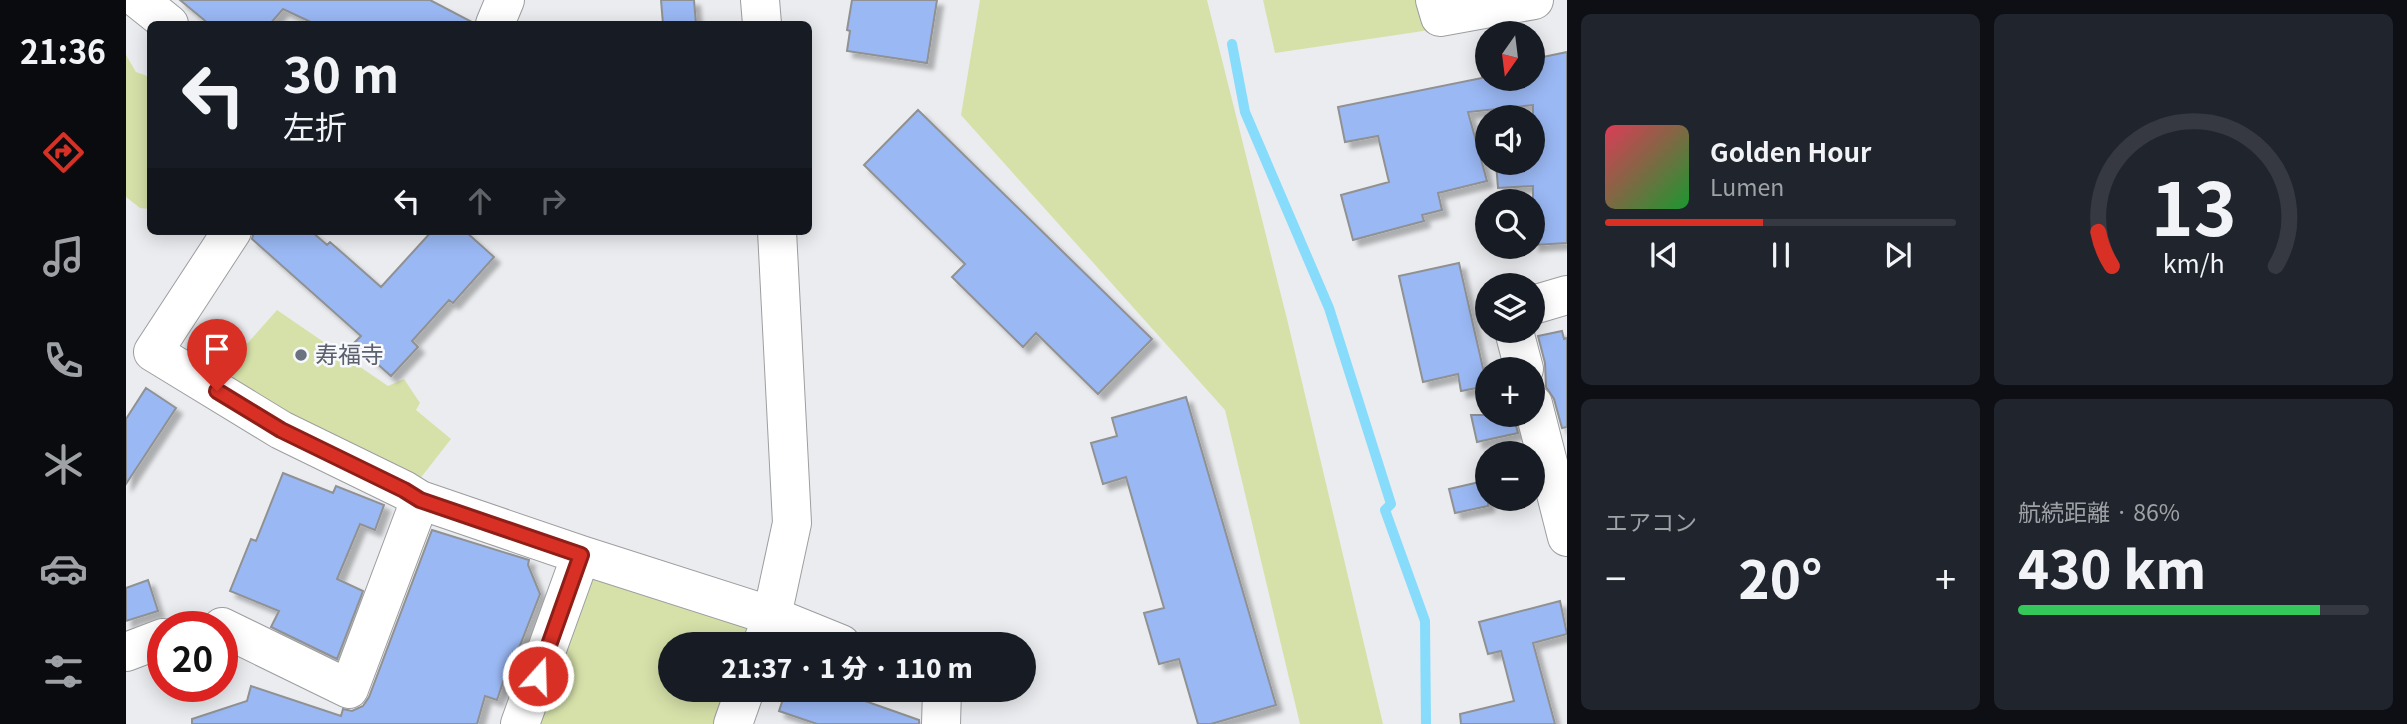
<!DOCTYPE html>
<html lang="ja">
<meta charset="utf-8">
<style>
:root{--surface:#171b24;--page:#20242c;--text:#f1f3f6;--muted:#9ea1a6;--line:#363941;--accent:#d93025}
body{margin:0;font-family:Georgia,"Noto Sans JP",serif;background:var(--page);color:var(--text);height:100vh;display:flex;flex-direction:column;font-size:26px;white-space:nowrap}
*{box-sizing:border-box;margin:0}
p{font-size:23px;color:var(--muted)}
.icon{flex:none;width:38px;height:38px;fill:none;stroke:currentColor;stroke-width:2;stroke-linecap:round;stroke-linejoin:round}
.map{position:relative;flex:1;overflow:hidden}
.drawer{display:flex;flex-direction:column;gap:14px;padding:14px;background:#0d0f14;width:840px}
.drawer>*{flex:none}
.top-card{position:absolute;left:21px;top:21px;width:665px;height:214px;border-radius:10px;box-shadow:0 4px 18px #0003;background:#171b24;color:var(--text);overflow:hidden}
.needle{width:46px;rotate:194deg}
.tools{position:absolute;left:1349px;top:21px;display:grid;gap:14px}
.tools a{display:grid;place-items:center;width:70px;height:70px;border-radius:50%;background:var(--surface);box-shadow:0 4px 18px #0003;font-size:35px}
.speed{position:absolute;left:21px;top:611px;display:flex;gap:14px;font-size:35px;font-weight:700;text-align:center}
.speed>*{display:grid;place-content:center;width:91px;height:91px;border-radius:50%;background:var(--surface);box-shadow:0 4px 18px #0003;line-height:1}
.speed .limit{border:10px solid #d22;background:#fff;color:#111}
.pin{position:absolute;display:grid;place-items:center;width:60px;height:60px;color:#fff;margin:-72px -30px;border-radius:50% 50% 50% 0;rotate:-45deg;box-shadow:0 0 7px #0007}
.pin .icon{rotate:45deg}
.me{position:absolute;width:77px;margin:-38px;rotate:20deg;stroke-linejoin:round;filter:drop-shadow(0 0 5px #0008)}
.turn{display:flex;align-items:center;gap:24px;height:147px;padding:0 21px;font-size:32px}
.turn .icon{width:91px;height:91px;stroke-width:2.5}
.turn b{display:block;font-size:49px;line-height:60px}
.lanes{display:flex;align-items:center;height:66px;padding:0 21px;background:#0003;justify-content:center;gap:35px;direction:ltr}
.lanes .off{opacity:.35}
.big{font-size:52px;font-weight:800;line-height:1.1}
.drawer .card{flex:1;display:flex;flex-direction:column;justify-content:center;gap:10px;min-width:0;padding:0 24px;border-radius:10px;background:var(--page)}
.drawer .dial{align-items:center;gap:0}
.dial svg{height:182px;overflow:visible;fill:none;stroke:var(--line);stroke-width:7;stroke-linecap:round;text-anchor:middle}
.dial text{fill:var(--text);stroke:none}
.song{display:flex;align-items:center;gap:21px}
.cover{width:84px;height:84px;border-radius:10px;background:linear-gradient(135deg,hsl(350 70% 55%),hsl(130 70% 35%))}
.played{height:7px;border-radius:4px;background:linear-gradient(90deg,var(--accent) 45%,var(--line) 45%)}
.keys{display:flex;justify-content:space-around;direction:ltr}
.heat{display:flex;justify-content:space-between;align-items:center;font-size:38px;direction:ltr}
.charge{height:10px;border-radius:5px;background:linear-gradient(90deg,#34c759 86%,var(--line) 0)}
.drawer .tiles{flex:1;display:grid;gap:14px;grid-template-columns:repeat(2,1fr)}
.trip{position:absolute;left:532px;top:632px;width:378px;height:70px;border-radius:35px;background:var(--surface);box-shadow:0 4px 18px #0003;font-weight:800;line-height:70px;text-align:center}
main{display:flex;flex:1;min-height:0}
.tabs{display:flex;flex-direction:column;width:126px;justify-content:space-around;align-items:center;background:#090b0e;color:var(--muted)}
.tabs .icon{width:49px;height:49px}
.tabs .active{color:var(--accent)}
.tabs b{font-size:32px;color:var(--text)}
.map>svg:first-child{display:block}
.green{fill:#d6e1a9}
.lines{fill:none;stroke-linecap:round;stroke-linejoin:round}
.stream{stroke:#88dcfb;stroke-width:10}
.building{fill:#9ab8f4;stroke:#909193;stroke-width:2;filter:url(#shadow)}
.minor-casing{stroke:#9d9ea0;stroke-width:40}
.minor{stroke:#fff;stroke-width:38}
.route-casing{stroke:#8d1f18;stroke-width:18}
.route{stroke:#d93025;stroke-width:12}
.worship-dot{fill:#6b7280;stroke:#f8f9fc;stroke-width:2.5}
.labels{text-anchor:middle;stroke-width:5;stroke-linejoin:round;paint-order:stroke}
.worship-label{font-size:23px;fill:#5b616d;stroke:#f8f9fc;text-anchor:start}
</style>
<main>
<nav class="tabs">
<b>21:36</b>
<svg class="icon active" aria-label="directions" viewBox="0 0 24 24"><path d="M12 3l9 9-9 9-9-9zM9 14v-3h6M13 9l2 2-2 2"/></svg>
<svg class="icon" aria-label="music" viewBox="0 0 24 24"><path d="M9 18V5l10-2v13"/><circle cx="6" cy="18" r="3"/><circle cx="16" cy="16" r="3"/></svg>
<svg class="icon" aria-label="phone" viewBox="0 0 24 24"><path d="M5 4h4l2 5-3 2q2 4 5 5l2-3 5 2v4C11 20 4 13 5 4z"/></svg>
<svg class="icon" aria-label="climate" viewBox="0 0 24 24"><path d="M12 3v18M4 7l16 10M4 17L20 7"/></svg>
<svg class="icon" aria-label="car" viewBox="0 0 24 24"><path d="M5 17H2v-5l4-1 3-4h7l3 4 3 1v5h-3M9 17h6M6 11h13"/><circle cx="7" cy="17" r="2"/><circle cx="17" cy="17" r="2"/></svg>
<svg class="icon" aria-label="filters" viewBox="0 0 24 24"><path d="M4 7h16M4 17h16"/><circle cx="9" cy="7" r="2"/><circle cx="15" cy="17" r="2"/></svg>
</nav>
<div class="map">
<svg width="1441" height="724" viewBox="0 0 1441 724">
<defs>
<filter id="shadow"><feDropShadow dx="6" dy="6" stdDeviation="2" flood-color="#0004"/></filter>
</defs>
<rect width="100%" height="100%" fill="#ebecef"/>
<path class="green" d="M854 0H1081L1162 323 1257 724H1174L1099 410 835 115Z
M1137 0H1296L1304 30 1149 53Z
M0 55 10 72 24 77V209L14 208 0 197Z
M151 310 262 386 278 379 294 403 290 410 325 439 293 480 109 385 103 364Z
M473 571 622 625 621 644H544V690H605L592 724H408L460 578Z"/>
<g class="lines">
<path class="stream" d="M1106 44 1119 112 1203 308 1265 504 1259 510 1299 621 1300 724"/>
</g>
<path class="building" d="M54 0H304L348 23V24H189L157 9 144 24H83Z
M535 0H568L570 24H537Z
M726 0H811L801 63 721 51 724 31 721 30Z
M1441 52V243L1407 245V186L1372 188 1370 163H1407V105L1342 112 1361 181 1312 193 1316 210 1296 215 1298 221 1227 240 1215 195 1263 182 1252 136 1219 142 1212 107 1356 78V71H1362V79H1407V59Z
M792 110 1026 339 972 394 910 333 897 347 826 277 839 264 738 165Z
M128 231H185L201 245 204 242 255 287 306 231H339L368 257 327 303 323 300 286 341 292 347 265 376 228 343 235 336 126 239Z
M1333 263 1361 386 1335 391 1332 374 1297 382 1273 276Z
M1436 331 1438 339 1441 338V427L1436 428 1428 399 1420 387 1419 363 1412 336Z
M20 388 50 408 0 484V419Z
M1060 397 1150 705 1085 724H1072L1053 659 1033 664 1018 613 1038 608 1000 477 977 484 965 443 991 436 986 418Z
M1345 415H1387L1392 433 1351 442Z
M157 473 207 493 210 486 258 505 249 530 234 524 211 579 237 591 211 659 145 627 153 611 104 591 125 539 130 541Z
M1362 480V506L1329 513 1323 489Z
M306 530 403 560 402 565 414 594 391 653 387 652 371 700 359 696 351 724H66V719L121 701 125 686 215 716 217 709 226 711 237 706 243 697Z
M22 580 32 611 0 621V588Z
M1434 601 1441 634 1407 643 1429 724H1335L1334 714 1388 701 1375 651 1362 654 1353 622Z
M660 690H708L793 720V724H691L653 711Z"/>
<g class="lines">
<g class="minor-casing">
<path id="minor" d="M13 0 43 24
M634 0 636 24
M1309 0 1314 17 1408 0
M369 24 379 0
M106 231 27 352 155 430 278 490 294 500
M1407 305 1441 295
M1388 331 1398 369
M1407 404 1441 537
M96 627 223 689 294 500 455 555 646 616 715 644
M636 644 646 616 666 523 651 231
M0 652 37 638
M394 724 455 555
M607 724 619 690
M815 724 816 690"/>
</g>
<use href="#minor" class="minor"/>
</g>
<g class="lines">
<g class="route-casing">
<path id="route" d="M91 391 155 430 278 490 294 500 455 555 412 676"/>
</g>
<use href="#route" class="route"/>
</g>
<circle class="worship-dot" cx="175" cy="355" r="7"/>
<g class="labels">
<g class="worship-label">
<text x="189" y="363">寿福寺</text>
</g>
</g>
</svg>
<div class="tools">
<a><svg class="needle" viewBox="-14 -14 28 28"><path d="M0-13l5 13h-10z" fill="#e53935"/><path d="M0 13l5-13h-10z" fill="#9ea1a6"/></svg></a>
<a><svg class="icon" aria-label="sound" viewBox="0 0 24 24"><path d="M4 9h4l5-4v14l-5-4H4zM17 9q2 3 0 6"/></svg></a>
<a><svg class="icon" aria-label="search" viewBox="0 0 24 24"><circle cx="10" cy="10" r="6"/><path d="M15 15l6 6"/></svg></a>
<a><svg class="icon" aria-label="layers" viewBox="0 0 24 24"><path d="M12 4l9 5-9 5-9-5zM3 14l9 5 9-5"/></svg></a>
<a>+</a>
<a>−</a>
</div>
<div class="speed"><div class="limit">20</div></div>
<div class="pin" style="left:91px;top:391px;background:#d93025"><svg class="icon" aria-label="arrive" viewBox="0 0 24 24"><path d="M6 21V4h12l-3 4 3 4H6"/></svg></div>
<svg class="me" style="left:412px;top:676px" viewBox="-20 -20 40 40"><circle r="17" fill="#d93025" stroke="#fff" stroke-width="3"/><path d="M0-11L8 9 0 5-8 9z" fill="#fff"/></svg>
<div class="trip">21:37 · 1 分 · 110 m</div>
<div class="top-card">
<div class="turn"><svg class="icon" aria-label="left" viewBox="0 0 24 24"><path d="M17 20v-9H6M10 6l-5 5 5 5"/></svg><div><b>30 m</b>左折</div></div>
<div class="lanes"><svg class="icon" aria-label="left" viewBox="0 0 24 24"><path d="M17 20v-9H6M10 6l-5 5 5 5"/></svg><svg class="icon off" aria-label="ahead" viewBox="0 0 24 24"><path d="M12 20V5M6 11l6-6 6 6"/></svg><svg class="icon off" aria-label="right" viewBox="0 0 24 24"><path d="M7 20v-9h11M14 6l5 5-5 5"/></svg></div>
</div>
</div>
<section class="drawer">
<div class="tiles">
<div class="card">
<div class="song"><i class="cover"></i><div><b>Golden Hour</b><p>Lumen</p></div></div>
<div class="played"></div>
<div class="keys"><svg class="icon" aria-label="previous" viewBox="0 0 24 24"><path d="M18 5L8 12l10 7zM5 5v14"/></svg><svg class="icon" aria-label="pause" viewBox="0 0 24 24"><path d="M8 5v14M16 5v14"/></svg><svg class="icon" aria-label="next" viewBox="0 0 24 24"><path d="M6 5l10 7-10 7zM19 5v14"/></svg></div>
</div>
<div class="card dial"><svg viewBox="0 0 100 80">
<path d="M14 69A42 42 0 1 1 86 69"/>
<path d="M14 69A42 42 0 0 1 8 54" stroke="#d93025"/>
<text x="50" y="56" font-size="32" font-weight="700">13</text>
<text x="50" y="72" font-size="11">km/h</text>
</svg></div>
<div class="card"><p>エアコン</p>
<div class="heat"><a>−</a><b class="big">20°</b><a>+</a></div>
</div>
<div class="card"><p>航続距離 · 86%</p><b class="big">430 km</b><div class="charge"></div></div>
</div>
</section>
</main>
